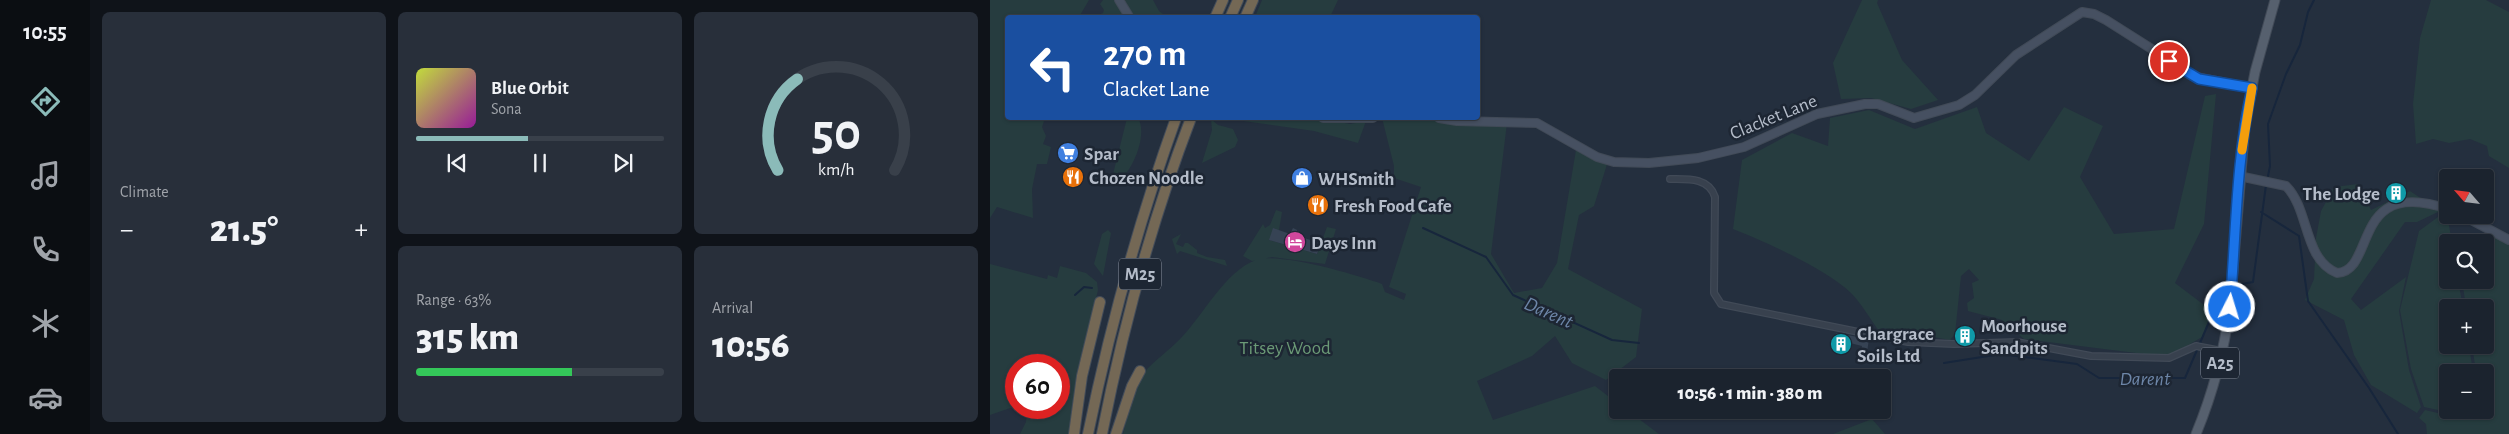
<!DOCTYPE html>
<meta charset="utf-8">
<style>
:root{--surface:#1b232e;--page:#282f3a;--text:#f1f3f6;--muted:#a0a4aa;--line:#39404a;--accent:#8bbbb9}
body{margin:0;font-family:"Alegreya Sans",sans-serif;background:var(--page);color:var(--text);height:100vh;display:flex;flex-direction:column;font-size:19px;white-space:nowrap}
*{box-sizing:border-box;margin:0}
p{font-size:16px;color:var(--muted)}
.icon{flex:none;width:28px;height:28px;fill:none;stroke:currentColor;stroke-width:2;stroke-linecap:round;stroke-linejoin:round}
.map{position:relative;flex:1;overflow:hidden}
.details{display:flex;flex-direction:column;gap:12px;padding:12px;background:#0f1319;width:900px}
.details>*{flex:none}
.guide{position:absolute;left:15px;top:15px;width:475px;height:105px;border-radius:5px;box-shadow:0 1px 4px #0004,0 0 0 1px var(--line);background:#1a4fa0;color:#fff;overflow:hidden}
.needle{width:32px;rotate:298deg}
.tools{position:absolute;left:1449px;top:169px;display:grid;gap:10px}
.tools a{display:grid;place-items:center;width:55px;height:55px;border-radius:5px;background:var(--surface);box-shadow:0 1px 4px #0004,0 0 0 1px var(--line);font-size:25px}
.speed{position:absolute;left:15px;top:354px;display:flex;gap:10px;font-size:25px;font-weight:700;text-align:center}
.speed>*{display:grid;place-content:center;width:65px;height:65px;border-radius:50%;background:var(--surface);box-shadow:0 1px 4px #0004,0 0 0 1px var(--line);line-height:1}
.speed .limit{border:8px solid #d22;background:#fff;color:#111}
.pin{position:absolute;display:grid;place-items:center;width:42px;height:42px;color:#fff;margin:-21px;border:2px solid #fff;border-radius:50%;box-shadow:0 1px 5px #0007}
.me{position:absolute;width:55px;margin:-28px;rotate:5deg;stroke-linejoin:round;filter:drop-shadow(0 0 4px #0008)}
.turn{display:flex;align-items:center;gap:18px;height:105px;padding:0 15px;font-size:22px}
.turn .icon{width:65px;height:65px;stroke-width:2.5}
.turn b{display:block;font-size:35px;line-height:42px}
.big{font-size:38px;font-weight:800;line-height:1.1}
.details .widget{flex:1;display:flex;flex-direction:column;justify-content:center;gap:8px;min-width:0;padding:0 18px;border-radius:8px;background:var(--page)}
.details .dial{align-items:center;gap:0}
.dial svg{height:130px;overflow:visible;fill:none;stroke:var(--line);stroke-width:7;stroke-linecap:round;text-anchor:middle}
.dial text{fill:var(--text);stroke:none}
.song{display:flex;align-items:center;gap:15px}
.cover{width:60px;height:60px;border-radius:8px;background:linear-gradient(135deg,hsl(70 70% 55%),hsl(300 70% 35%))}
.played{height:5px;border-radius:2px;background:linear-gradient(90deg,var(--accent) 45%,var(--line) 45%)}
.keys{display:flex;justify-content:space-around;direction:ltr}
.heat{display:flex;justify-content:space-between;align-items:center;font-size:28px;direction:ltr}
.charge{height:8px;border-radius:4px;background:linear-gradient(90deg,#34c759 63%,var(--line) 0)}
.details .tiles{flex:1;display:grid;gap:12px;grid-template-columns:repeat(3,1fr)}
.widget:first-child{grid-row:span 2}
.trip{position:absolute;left:619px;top:369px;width:282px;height:50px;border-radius:5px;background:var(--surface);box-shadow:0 1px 4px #0004,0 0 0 1px var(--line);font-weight:800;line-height:50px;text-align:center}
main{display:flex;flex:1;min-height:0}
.menu{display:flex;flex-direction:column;width:90px;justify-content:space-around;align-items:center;background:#0b0e12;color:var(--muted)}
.menu .icon{width:35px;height:35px}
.menu .active{color:var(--accent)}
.menu b{font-size:22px;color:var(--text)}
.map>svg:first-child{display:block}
.green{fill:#263c3f}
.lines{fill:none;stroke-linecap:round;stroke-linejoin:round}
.stream{stroke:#17263c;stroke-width:2}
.building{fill:#364354}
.street-casing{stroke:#414a57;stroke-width:8}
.secondary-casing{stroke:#414a57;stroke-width:10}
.primary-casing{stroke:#414a57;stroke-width:11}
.highway-casing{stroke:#434c59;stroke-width:12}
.street{stroke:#38414e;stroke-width:5.5}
.secondary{stroke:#465061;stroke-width:8}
.primary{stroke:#56606e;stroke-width:9}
.highway{stroke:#746855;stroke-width:10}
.route-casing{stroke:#114b97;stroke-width:12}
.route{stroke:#1a73e8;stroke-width:9}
.slow{stroke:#f59e0b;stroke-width:9}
.labels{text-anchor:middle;stroke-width:5;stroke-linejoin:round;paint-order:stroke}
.shield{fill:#1d2633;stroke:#878f9c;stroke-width:1}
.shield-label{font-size:18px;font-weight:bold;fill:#b4bcc9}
.street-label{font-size:19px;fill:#b4bcc9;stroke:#1d2633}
.poi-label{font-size:19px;font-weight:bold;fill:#b4bcc9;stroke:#1d2633;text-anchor:start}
.park-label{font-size:19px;fill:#6b9a76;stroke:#1d2633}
.water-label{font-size:20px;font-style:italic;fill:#6d86a8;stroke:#1d2633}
</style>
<main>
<nav class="menu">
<b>10:55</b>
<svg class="icon active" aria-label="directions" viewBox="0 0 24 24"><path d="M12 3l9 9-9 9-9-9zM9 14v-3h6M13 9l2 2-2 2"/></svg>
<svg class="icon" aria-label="music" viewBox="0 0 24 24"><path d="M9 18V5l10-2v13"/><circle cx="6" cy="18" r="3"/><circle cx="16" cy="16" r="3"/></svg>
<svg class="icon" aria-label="phone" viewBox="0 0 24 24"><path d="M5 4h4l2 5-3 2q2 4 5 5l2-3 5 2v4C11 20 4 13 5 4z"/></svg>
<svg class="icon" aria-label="climate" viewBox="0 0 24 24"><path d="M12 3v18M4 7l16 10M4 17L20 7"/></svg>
<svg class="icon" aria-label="car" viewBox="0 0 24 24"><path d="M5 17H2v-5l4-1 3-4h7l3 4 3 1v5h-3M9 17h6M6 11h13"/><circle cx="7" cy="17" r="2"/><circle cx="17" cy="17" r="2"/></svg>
</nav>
<section class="details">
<div class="tiles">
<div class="widget"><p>Climate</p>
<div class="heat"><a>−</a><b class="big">21.5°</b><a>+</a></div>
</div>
<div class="widget">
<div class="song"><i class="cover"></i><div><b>Blue Orbit</b><p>Sona</p></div></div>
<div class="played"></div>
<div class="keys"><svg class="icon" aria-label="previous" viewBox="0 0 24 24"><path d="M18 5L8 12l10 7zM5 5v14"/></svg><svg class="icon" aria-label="pause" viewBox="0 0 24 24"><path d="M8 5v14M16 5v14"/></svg><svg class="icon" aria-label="next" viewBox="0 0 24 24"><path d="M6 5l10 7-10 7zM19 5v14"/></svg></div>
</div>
<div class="widget dial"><svg viewBox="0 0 100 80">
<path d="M14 69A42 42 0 1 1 86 69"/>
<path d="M14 69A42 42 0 0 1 26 13" stroke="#8bbbb9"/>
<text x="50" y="56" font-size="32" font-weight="700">50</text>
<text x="50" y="72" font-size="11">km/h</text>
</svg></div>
<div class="widget"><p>Range · 63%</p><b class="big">315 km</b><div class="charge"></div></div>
<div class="widget"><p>Arrival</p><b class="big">10:56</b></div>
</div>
</section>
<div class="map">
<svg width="1519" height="434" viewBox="0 0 1519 434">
<rect width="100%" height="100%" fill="#242f3e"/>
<path class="green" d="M0 0H99L89 17 18 18V118H55L52 127 56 136 53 144 61 147 57 164H47L42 189 43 218 7 207 0 218Z
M113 0H126L137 18H102L113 13 114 10 110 4Z
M133 0H163L169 11 177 17H145Z
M272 0H348L340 17H265Z
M872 0H888L887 3 912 60 948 100 921 109 881 98 851 99 843 63Z
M1441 0H1496L1519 12V168L1499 156 1497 146 1480 139 1459 143 1443 139 1426 144 1423 104 1430 38Z
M1226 94 1214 224 1185 283 1222 311 1212 337 1178 357 1034 339 1012 320 978 311 977 303 984 298 982 283 989 280 979 269 971 276 965 334 960 340 893 328 889 331C880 319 872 304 861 293 838 270 774 241 743 229L752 160 802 133 838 146 840 118 879 110 925 129 987 107 996 133 1039 161 1074 107 1113 126 1090 177 1124 234 1184 229 1215 96Z
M137 118H148C158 134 143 172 128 181L129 176 123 174Z
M232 118H328L360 124 376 121 368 143 324 131Z
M392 118H449L517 123 501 254 524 293 552 288 567 263 586 150 619 158 604 206 589 215 578 269 652 309 646 357 616 380 582 363 565 336 542 356 487 381 503 420 605 386 627 403 628 410H637L669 434H133C138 415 142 389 154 373 164 360 179 351 190 339 213 316 235 271 266 260 289 252 367 275 392 284L395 292 414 300 416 294 399 287 431 187 404 178V166Z
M221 119 228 125 243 129 248 140 245 147 212 163 222 130Z
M1368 184 1381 210 1420 191 1450 211 1427 222H1415L1361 299 1371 310 1416 277 1409 311 1419 370 1431 407 1427 413 1381 385 1364 355 1354 320 1315 300 1324 279 1326 238 1331 211 1344 187Z
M286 210 292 212 289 230 279 240 327 254 337 227 346 229 335 264 282 257 262 261 253 256 273 224 275 228 280 225Z
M1448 217 1458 220 1462 242H1458V280H1468L1473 307 1458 308V345H1479L1483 372H1458V410H1484L1476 416 1434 407 1421 369 1410 310 1429 231Z
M118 230 121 233 113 276 104 264 112 234Z
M191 234 186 244 193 247 195 243H198L207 250V253L217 257 235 260 237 266 190 251 187 254 182 239Z
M1519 234V434H1437L1436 424 1429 418 1435 410 1477 420 1488 410H1495V372H1486L1482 345H1495V308L1476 307 1472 280H1495V242H1466V240Z
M0 264 57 279 58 275 67 278 70 266 96 273 107 282 108 290 89 369 79 434H30L36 422 37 410 32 408H69V365H26V406L0 415Z
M882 419 895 434H843Z"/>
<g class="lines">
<path class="stream" d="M1278 176 1280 166 1278 124 1296 74 1310 45 1318 12 1324 0
M1271 212 1309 236 1318 301 1379 388 1408 434
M433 228 496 257 523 295 622 340 649 343
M1246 285 1263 282 1276 185
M85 295 94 287 102 288
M954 363 1011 354 1087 364 1109 378H1195L1234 287 1239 286"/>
</g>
<path class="building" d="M283 228 300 234 303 228 307 230V236L331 243 327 254 279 240Z
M846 333 879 339 876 359 870 358 872 346 860 343 858 352 843 349Z"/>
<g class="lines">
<g class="street-casing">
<path id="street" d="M680 179C697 179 719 177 725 197L724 293 731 304 918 342 964 344 1027 342 1101 356 1179 358 1206 346 1232 351"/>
</g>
<g class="secondary-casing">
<path id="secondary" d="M129 0 140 18
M333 118H383
M449 118 467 121 547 123 607 157 624 162 659 163 708 158 754 147 827 114 875 104H888L924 118 969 105 985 95 1026 55 1092 12 1104 14 1116 20 1206 77 1262 88
M1249 176 1296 186C1320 210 1313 259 1347 273 1387 271 1360 176 1458 209
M1472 215 1519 240"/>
</g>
<g class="primary-casing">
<path id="primary" d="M1206 434C1223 393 1234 351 1240 307L1255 124 1265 72 1285 0"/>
</g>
<g class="highway-casing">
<path id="highway" d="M225 18 233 0
M240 18 248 0
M255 18 263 0
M84 434 92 376 110 302
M98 434C120 326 149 221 186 118
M112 434C133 327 162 220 201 118
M126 434 142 386 150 371"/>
</g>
<use href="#street" class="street"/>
<use href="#secondary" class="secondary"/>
<use href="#primary" class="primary"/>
<use href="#highway" class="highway"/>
</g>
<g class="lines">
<g class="route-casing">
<path id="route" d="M1179 61 1209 79 1262 88C1246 160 1246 234 1240 307"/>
</g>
<use href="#route" class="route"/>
<path class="slow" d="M1252 150 1262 88"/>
</g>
<defs>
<g id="supermarket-disc" transform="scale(1.125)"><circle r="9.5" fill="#3f7fe0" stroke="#1d2633"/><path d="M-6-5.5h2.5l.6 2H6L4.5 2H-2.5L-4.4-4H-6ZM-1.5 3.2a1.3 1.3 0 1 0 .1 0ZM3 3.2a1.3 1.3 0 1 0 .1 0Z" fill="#fff"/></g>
<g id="restaurant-disc" transform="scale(1.125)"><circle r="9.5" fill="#e8710a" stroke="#1d2633"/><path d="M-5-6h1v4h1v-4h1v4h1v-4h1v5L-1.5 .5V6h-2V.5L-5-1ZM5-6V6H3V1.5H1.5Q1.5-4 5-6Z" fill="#fff"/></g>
<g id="shop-disc" transform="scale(1.125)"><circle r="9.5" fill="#3f7fe0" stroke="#1d2633"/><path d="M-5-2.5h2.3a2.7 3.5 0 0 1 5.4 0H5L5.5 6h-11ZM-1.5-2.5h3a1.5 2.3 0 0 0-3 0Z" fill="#fff"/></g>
<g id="building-disc" transform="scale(1.125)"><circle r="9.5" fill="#0f9aa8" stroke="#1d2633"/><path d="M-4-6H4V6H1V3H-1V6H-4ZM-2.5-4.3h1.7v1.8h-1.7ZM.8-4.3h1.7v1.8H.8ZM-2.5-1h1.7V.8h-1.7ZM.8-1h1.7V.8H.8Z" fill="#fff"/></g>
<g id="hotel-disc" transform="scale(1.125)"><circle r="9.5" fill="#d1479c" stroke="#1d2633"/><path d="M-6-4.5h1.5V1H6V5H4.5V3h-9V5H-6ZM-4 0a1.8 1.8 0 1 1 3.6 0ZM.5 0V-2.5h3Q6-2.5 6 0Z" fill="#fff"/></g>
</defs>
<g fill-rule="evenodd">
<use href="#supermarket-disc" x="78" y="153"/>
<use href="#restaurant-disc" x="83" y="177"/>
<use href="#shop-disc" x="312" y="178"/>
<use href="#building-disc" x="1406" y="193"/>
<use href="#restaurant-disc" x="328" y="205"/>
<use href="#hotel-disc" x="305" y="242"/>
<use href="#building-disc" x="975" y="336"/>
<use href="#building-disc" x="851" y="344"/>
</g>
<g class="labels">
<g class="shield">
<rect x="129" y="258.5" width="42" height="31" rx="4"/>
<rect x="1211" y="347.5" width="38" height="31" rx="4"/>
</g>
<g class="shield-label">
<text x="150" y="280">M25</text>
<text x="1230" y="369">A25</text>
</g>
<g class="street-label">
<text transform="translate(783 116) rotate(-22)" y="7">Clacket Lane</text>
</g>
<g class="poi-label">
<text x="94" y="160">Spar</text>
<text x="99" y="184">Chozen Noodle</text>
<text x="328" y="185">WHSmith</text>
<text x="1390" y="200" text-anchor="end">The Lodge</text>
<text x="344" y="212">Fresh Food Cafe</text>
<text x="321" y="249">Days Inn</text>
<text x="991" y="332">Moorhouse<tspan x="991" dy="22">Sandpits</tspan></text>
<text x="867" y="340">Chargrace<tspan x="867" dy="22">Soils Ltd</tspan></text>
</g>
<g class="park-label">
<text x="295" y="354">Titsey Wood</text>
</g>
<g class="water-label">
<text transform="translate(559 312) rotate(24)" y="7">Darent</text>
<text x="1155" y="385">Darent</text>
</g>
</g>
</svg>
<div class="tools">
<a><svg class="needle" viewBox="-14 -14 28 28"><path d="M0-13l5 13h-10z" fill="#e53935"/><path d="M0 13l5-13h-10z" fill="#a0a4aa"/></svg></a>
<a><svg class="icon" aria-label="search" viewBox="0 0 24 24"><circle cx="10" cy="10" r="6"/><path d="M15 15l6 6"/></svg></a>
<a>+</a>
<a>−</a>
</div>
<div class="speed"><div class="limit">60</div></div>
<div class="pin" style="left:1179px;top:61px;background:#d93025"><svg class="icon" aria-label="arrive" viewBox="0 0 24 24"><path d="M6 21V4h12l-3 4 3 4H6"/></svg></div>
<svg class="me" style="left:1240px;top:307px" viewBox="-20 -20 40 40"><circle r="17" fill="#1a73e8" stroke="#fff" stroke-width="3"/><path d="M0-11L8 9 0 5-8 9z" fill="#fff"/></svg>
<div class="trip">10:56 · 1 min · 380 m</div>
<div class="guide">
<div class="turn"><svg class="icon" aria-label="left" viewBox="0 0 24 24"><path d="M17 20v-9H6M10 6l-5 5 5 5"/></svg><div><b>270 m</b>Clacket Lane</div></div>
</div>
</div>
</main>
